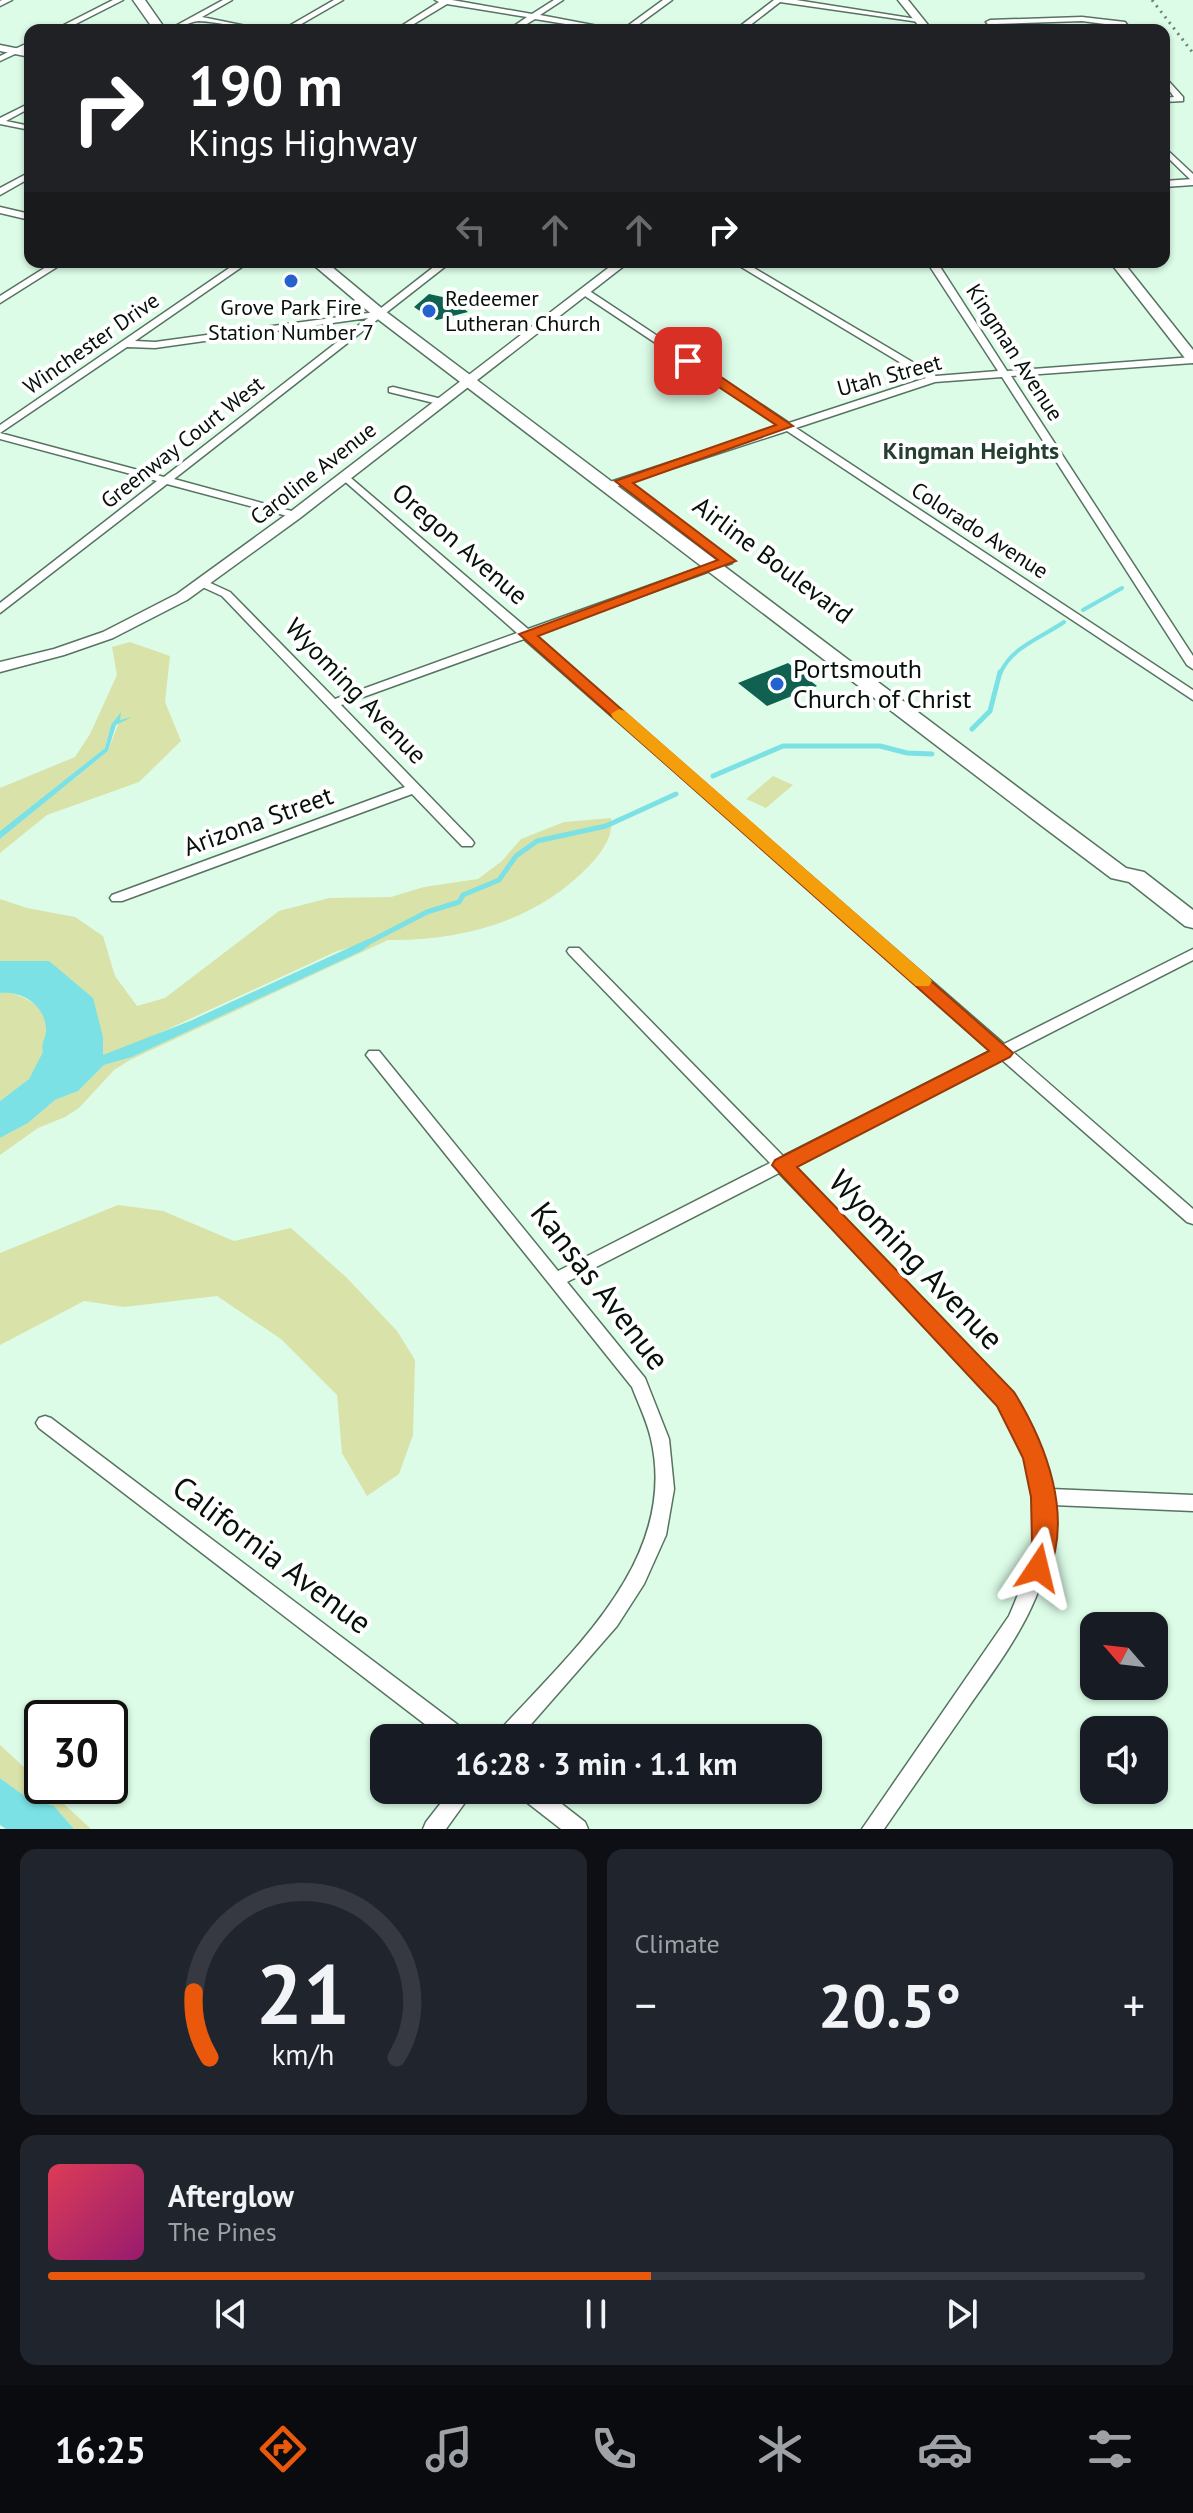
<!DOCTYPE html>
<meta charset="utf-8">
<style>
:root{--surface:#171b24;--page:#20242c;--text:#f1f3f6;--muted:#9ea1a6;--line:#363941;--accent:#ea580c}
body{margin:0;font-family:"PT Sans",sans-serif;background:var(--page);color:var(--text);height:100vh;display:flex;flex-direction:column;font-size:30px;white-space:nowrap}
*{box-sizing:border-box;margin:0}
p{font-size:26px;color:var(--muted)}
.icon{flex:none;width:44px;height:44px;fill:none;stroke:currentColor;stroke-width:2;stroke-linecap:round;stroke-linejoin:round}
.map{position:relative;height:1829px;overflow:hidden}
.panel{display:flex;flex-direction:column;gap:20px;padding:20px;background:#0d0f14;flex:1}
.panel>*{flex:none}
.hud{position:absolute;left:24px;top:24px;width:1146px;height:244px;border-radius:16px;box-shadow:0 2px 6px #0004;background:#202124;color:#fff;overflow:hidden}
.needle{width:52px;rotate:298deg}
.tools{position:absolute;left:1080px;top:1612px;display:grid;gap:16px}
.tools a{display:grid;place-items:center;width:88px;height:88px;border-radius:16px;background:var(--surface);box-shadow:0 2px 6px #0004;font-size:40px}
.speed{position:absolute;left:24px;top:1700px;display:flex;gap:16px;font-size:40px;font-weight:700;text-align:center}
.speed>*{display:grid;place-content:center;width:104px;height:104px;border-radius:50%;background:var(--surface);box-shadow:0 2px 6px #0004;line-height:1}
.speed .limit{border:4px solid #111;border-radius:12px;background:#fff;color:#111}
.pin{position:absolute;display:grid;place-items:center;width:68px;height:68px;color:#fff;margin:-34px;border-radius:16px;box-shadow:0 4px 12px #0006}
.me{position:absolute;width:88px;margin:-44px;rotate:10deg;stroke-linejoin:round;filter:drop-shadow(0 0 6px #0008)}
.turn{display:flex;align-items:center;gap:28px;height:168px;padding:0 32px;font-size:36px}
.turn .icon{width:104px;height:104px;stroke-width:2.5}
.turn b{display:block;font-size:56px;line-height:68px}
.lanes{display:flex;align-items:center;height:76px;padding:0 32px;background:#0003;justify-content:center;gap:40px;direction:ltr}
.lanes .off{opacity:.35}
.big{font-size:60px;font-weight:700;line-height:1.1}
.panel .card{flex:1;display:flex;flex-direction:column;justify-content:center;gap:12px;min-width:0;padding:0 28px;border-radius:16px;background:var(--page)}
.panel .dial{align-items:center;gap:0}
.dial svg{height:208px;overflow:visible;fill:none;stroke:var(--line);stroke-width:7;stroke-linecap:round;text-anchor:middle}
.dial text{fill:var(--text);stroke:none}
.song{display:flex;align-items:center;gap:24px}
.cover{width:96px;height:96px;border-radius:12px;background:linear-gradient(135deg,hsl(350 70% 55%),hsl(320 70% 35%))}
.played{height:8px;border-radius:4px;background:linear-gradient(90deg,var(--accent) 55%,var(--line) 55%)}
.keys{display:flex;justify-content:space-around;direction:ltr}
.heat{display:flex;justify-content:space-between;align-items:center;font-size:44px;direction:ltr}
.panel .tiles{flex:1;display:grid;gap:20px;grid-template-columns:1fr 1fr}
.card:last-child{grid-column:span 2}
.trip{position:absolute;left:370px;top:1724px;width:452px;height:80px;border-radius:16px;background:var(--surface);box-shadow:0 2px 6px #0004;font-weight:700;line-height:80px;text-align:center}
.menu{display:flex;height:128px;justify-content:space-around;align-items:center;background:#090b0e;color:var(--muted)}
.menu .icon{width:56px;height:56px}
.menu .current{color:var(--accent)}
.menu b{font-size:36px;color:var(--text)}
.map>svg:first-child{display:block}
.green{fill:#d9e2a9}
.water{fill:#7be1e4}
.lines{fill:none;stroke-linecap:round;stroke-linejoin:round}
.stream-far1{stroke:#7be1e4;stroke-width:4}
.stream{stroke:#7be1e4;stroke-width:5}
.building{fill:#116153}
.minor-casing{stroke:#577361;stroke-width:3}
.tertiary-casing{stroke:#577361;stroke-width:3}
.secondary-casing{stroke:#577361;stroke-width:3}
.primary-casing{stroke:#577361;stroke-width:3}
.minor{fill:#fff;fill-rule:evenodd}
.tertiary{fill:#fff;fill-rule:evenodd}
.secondary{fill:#fff;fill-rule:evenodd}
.primary{fill:#fff;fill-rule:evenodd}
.rail{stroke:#6c8274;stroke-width:3;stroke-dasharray:2 5;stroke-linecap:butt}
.route{fill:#ea580c;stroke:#983908;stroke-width:2}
.slow{fill:#f59e0b}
.poi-dot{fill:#2462ce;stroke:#fff;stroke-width:3}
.labels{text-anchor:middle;stroke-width:8;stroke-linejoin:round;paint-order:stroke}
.far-poi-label{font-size:22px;fill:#06110a;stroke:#fff;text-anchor:start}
.far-street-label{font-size:22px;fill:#06110a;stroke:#fff}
.far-neighbourhood-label{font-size:24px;font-weight:bold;fill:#254030;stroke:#fff}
.street-label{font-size:26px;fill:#06110a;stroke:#fff}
.poi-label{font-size:26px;fill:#06110a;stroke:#fff;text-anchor:start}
.near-street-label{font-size:32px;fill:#06110a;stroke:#fff}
</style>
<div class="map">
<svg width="1193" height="1829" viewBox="0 0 1193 1829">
<rect width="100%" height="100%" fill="#dcfce7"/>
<path class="green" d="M130 642 170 656 165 702 181 741 139 782 47 815 0 853V839L108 751 119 722 111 725 105 748 0 831V788L75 757 90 734 117 675 112 647Z
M773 776 793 785 766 808 746 799Z
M611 818C614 837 601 853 589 866 536 921 463 941 388 940L130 1060 114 1070 79 1108 65 1117 38 1128 0 1155V1138L28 1123 55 1100 78 1091 104 1065 132 1057 362 951 376 939 335 952 112 1055H102L103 1037 49 961H0V899L27 908 75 917 103 936 115 976 137 1006 165 998 279 911 329 898 391 897 424 887 478 879 502 861 521 839 564 822Z
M4 992C24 995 51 1007 46 1033 45 1042 41 1043 44 1052L29 1079 0 1101V993Z
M118 1205 163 1211 234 1241 291 1228 347 1278 397 1331 415 1360 413 1435 399 1474 367 1496 342 1453 337 1395 281 1339 217 1296 124 1307 84 1301 0 1345V1253Z
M0 1745 91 1829H74L54 1806 26 1797 0 1778Z"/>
<path class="water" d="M121 712 120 720 132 717 116 725 108 751 0 839V831L105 748 111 725Z
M368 939H377L362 951 132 1057 104 1065 78 1091 55 1100 28 1123 0 1138V1101L29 1079 43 1052C40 1043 47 1037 46 1028 44 1004 22 991 0 993V961H49L93 998 103 1037V1055L190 1021Z
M0 1778 26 1797 54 1806 74 1829H6L0 1825Z"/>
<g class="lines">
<path class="stream-far1" d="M1083 610 1122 588
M1000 674C1011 647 1041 638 1064 622"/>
<path class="stream" d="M972 729 990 711 1000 672
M713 776 783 746H880L907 753 932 754
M371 941 427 912 459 902 463 895 499 880 516 856 537 841 606 826 676 794"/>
</g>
<path class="building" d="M429 294 470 303 463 308 468 312 437 320 427 316 414 307Z
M788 663 793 667 802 664 821 679 812 682 817 686 767 706 738 683Z"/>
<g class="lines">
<g class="minor-casing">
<path id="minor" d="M2 0H12L0 6V1Z
M113 0H123L64 30H54Z
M223 0H232L202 17 266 30C243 30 222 22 199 21 189 21 180 30 168 30Z
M334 0H343L291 30H282Z
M435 0H452L532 14 554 0H563L540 15 619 30H602L535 19 517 30H508L527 17 447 4 404 30H395L439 2Z
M663 0H672L631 30H622Z
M774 0H796L923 20 919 22 780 2 744 30H735Z
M1082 17 1125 22 1131 30H1123L1120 26 1082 21 996 24 1001 30H993L986 22 990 20Z
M30 42V47L0 61V56Z
M1164 76 1183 97V101L1164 102V98L1174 97 1164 83Z
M30 103V108L6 121 30 126V130L0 124V118Z
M1164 147 1193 174V182L1164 154Z
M30 172V178L0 195V188Z
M0 207 30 214V220L0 213Z
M54 262H65L0 303V296Z
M238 262H249L135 341 155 342 376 312 440 262H451L174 479 299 513V517H291L167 484 0 613V603L157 481 0 439V425ZM368 318 164 477 0 433 127 347 155 348Z
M733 262H744L936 376 998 371 927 262H937L1007 371 1193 357V363L1011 376 1193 656V669L1187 665 1002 377 935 382 796 428 1193 690V700L787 431 612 488H604V484L780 426 582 294V290H588L789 423 926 378Z
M393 387 446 400 447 402 442 405 389 392V388Z
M345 473 528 629 724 559H732V563L534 635 1004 1044 1193 949V960L1013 1052 1193 1209V1224L1187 1222 1001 1059 792 1166 996 1375C1022 1411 1043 1446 1051 1489L1193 1495V1511L1053 1505C1055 1592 1012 1644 965 1712 938 1751 911 1790 884 1829H862L1009 1616C1050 1524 1042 1466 984 1385L779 1173 567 1282 645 1378 669 1439 674 1489 666 1535 644 1584 617 1626 519 1738H496L499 1731C572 1651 679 1559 651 1439 647 1421 638 1403 632 1387L366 1055 369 1051H379L558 1271 770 1163 569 954 567 951 569 948H579L783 1156 992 1050 524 639 341 705 472 840 474 843 472 846H462L412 794 122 901H112L110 898 112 895 405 787 222 596 198 585V581H206L230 592 335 699 517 633 341 478V474Z
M45 1416 51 1418 466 1731 469 1738H443L39 1428 36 1423 39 1418Z
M451 1790H474L446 1829H423L426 1822Z
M517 1790H544L585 1822 588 1829H561L520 1797Z"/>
</g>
<g class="tertiary-casing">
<path id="tertiary" d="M0 45 30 51V57L0 51Z
M1193 179V185L1164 187V181Z
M616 262H629L300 518 187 600 113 638 64 655 0 672V662L54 649 103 632 177 594 290 512Z"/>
</g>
<g class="secondary-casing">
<path id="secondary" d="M898 0H908L932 30H922Z
M1110 262H1123L1193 350V363L1188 362Z"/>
</g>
<g class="primary-casing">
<path id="primary" d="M133 0H145L166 30H154Z
M310 262H326L385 311 1052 813 1126 868 1144 872 1193 910V928L1185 926 1129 882 1111 878 1038 823 375 317Z"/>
</g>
<use href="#minor" class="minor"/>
<use href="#tertiary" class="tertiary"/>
<use href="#secondary" class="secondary"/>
<use href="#primary" class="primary"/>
<path class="rail" d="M1152 0 1193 53"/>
</g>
<path class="route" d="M684 358H693L793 426 633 483 736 561 538 636 1013 1053 1010 1057 797 1167 1014 1392C1046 1444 1074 1516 1047 1576L1038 1579 1029 1576 1025 1568 1032 1544 1031 1497 1023 1458 997 1406 772 1165 775 1160 989 1051 519 634 718 560 615 481 776 425 684 364Z"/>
<path class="slow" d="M619 709 625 711 929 977 932 981 929 986H916L613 718 611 714Z"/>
<g class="poi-dot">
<circle cx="291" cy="281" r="8"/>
<circle cx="429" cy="311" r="8"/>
<circle cx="777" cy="684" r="8"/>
</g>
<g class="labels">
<g class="far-poi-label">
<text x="445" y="306">Redeemer<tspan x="445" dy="25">Lutheran Church</tspan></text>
<text x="291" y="315" text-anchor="middle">Grove Park Fire<tspan x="291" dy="25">Station Number 7</tspan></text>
</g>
<g class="far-street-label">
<text transform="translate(91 343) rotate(-35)" y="8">Winchester Drive</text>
<text transform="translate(1015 352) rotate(57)" y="8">Kingman Avenue</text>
<text transform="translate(889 375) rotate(-15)" y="8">Utah Street</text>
<text transform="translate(182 442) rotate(-38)" y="8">Greenway Court West</text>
<text transform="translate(313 473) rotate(-38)" y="8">Caroline Avenue</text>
<text transform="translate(980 530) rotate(33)" y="8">Colorado Avenue</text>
</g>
<g class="far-neighbourhood-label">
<text x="971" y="459">Kingman Heights</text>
</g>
<g class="street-label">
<text transform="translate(460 544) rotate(41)" y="9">Oregon Avenue</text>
<text transform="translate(773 560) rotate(37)" y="9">Airline Boulevard</text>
<text transform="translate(356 691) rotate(46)" y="9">Wyoming Avenue</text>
<text transform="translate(258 821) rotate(-20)" y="9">Arizona Street</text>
</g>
<g class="poi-label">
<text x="793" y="678">Portsmouth<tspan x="793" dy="30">Church of Christ</tspan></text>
</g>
<g class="near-street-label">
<text transform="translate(916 1260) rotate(46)" y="11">Wyoming Avenue</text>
<text transform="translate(600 1286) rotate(52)" y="11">Kansas Avenue</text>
<text transform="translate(272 1555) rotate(37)" y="11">California Avenue</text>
</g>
</g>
</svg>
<div class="tools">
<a><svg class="needle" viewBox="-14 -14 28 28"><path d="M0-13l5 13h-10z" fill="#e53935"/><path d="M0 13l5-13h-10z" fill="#9ea1a6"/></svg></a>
<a><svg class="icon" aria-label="sound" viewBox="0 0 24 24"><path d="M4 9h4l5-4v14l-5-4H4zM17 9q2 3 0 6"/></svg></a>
</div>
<div class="speed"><div class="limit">30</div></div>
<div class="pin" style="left:688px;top:361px;background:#d93025"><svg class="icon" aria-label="arrive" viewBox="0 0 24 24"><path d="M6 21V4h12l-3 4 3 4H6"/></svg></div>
<svg class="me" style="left:1038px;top:1568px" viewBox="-20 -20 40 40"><path d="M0-17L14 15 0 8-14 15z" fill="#ea580c" stroke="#fff" stroke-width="4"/></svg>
<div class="trip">16:28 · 3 min · 1.1 km</div>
<div class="hud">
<div class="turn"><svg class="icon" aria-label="right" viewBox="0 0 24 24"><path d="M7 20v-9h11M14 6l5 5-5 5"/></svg><div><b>190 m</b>Kings Highway</div></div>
<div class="lanes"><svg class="icon off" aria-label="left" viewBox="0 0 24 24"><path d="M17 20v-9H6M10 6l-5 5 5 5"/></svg><svg class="icon off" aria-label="ahead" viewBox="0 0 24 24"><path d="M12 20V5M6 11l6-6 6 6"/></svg><svg class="icon off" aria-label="ahead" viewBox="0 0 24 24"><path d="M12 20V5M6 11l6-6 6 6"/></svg><svg class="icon" aria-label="right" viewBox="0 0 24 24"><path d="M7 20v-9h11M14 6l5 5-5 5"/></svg></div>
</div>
</div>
<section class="panel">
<div class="tiles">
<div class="card dial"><svg viewBox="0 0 100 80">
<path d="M14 69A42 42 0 1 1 86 69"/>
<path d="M14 69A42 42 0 0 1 8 44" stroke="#ea580c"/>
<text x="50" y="56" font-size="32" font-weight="700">21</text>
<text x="50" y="72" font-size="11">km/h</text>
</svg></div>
<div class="card"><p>Climate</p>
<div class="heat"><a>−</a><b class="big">20.5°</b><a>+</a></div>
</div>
<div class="card">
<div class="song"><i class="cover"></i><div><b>Afterglow</b><p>The Pines</p></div></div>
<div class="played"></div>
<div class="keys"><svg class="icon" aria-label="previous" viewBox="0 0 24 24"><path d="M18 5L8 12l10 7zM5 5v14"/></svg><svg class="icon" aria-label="pause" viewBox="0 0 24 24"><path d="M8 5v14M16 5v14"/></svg><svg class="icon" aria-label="next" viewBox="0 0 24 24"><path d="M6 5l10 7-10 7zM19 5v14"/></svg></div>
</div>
</div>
</section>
<nav class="menu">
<b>16:25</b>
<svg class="icon current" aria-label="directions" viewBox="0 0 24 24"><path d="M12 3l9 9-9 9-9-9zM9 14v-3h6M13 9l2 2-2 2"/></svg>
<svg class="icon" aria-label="music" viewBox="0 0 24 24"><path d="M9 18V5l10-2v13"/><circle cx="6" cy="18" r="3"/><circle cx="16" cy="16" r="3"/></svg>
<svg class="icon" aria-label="phone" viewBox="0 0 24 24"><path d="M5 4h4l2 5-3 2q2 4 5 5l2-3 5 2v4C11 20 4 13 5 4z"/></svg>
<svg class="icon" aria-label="climate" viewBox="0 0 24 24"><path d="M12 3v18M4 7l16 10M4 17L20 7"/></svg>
<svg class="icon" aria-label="car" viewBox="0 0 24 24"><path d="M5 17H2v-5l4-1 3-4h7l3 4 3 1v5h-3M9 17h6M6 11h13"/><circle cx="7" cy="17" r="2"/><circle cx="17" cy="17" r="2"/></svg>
<svg class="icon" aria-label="filters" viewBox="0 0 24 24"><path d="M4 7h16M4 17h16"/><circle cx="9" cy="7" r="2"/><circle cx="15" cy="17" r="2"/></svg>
</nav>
